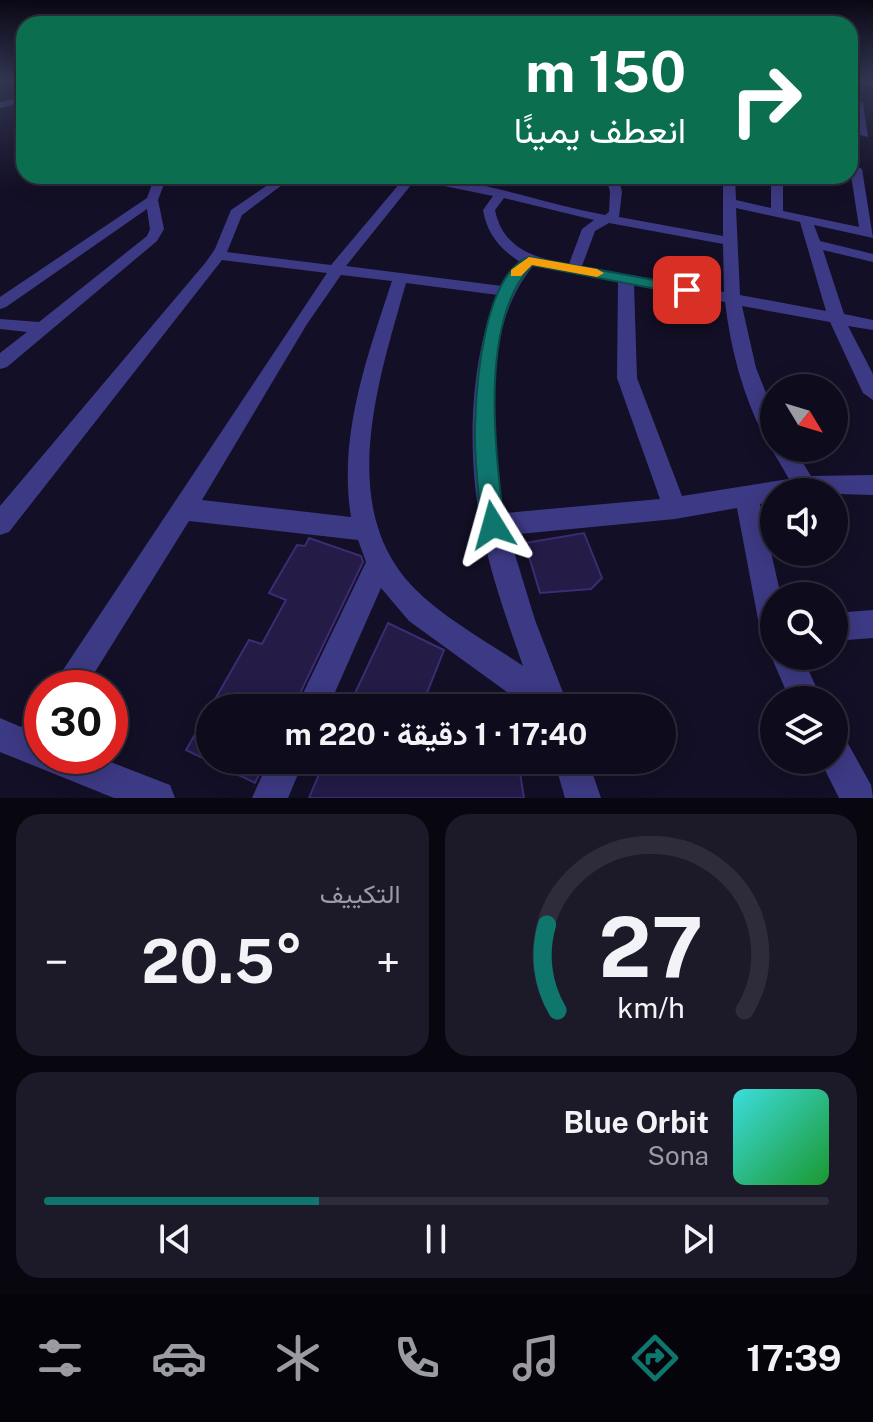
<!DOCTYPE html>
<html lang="ar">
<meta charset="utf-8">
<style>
:root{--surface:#0e0b1c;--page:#1c1929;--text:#f1f3f6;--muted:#9b9ba3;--line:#2e2b3b;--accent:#0f766e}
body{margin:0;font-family:"Public Sans",Vazirmatn,sans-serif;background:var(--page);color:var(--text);direction:rtl;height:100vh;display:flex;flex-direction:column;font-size:30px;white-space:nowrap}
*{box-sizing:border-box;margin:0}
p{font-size:26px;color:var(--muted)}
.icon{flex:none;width:44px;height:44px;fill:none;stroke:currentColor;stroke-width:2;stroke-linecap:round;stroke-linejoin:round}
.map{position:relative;height:798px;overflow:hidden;direction:ltr}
.side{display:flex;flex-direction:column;gap:16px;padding:16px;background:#08060f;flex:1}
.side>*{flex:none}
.banner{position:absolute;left:16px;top:16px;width:842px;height:168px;border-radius:24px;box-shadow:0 4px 20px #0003,0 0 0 2px var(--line);direction:rtl;background:#0b6e4f;color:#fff;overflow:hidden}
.needle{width:52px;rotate:128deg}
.controls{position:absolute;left:760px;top:374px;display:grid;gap:16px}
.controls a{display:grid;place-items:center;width:88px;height:88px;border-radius:50%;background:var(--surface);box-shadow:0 4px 20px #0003,0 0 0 2px var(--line);font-size:40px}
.speed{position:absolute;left:24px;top:670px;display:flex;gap:16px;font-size:40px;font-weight:700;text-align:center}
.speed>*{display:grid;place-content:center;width:104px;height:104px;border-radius:50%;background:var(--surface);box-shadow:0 4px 20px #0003,0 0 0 2px var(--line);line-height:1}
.speed .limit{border:12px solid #d22;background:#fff;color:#111}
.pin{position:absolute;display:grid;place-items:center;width:68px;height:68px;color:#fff;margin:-34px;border-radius:16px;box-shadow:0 4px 12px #0006}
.me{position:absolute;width:88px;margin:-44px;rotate:352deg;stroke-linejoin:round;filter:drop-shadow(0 0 6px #0008)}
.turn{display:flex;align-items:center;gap:28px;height:168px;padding:0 40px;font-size:36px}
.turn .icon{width:104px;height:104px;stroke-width:2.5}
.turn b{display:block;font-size:56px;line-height:68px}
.big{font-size:60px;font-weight:700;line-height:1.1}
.side .widget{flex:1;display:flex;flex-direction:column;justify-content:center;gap:12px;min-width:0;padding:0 28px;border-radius:24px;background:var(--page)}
.side .dial{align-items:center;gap:0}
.dial svg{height:208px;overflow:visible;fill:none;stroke:var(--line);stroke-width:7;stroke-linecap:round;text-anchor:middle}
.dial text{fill:var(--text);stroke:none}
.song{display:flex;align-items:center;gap:24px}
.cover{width:96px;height:96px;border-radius:12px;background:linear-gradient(135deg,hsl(180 70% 55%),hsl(130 70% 35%))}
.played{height:8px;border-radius:4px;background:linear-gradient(90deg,var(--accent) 35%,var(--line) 35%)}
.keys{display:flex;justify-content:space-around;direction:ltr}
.heat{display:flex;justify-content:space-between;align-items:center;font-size:44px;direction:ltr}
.side .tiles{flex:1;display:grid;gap:16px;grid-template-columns:1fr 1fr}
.widget:last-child{grid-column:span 2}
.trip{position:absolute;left:196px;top:694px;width:480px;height:80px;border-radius:40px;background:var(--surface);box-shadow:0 4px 20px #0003,0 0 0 2px var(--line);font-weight:700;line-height:80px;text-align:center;direction:rtl}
.tab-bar{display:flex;height:128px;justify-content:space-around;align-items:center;background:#06040b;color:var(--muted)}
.tab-bar .icon{width:56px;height:56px}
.tab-bar .active{color:var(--accent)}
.tab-bar b{font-size:36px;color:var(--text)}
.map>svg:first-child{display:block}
.building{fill:#241b47;stroke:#3b2d73;stroke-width:2}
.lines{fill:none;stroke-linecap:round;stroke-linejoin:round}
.minor{fill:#3d3a85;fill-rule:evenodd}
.route{fill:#0f766e;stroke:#0a4d48;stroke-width:2}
.slow{fill:#f59e0b}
</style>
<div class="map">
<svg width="873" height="798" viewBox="0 0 873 798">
<rect width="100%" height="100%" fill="#130f26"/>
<path class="building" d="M584 533 602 578 591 589 540 593 525 543Z
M309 538 361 556 363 562 293 708H210L249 640 262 644 286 600 269 593 297 545 305 546Z
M388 623 444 650 421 708H348Z
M210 708V760H266L255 783 186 750Z
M325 760H489L520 773 524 798H309Z"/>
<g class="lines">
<path class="minor" d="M850 80 873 83V87L850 82Z
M24 96V102L0 108V102Z
M856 101 863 103 868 137 860 135Z
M856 166 862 169 873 238 814 225 820 241 873 254V262L823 250 844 314 873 320V330L848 326 873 374V400L863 393 830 322 742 306 756 368 774 413V448H794L811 476 873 475V495L774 492V502L760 504 781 596H774V644L764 640 760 630 737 508 675 519 509 535 535 620 569 708H529L409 621 381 588 328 708H296L366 562 358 540 189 521 85 688H51L327 273 222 260 9 532 0 535V506L206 262 215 249 231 210 281 176H294L242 215 227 252 331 265 406 176C474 176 538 203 605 215L609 212 610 192 606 176H618L622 192 619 217 723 236V176H735L736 200 771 208V176H783V211L859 227 850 169ZM415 180 493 196 483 210C487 234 500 249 520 262L502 286 346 266ZM504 198 594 220 582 229 569 264C534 258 503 249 495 210ZM736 208 800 222 826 311 740 295ZM609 223 723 244 724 292 582 266 595 231ZM533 266 618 282 617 378 660 499 504 513C491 435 480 331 533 266ZM341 275 392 281C367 357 338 436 351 517L202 500 307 324ZM406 283 498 295C469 359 467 456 481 525 490 573 507 620 523 666 487 641 444 619 413 587 335 506 380 376 406 283ZM634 285 725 302C731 351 743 397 766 440L774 442 771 448 789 479 682 496 637 378Z
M155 176H167L158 200 164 229 157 241 7 367 0 369V353L27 332 0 329V319L39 322 147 236 150 229 147 209 6 307 0 309V297L147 198Z
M873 610V638L834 641V613Z
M774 649V656H802L822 700H790L771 656Z
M42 710V756H95L170 785 175 798H114L0 752V718L21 727 30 714Z
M834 735 846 740 871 785 873 798H839L820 760H834Z
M269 760H304L288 798H252Z
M554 760H588L601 798H565Z"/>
</g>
<linearGradient id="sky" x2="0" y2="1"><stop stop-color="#0a0815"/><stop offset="0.42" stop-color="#333752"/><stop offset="1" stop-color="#333752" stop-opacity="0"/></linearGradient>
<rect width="873" height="192" fill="url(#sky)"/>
<path class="route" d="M529 257 687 286 694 290 687 295 532 265C478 322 496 453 504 525L501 533 493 536 485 533 481 525C479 493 474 459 475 427 476 384 484 274 529 257Z"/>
<path class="slow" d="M529 257 597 269 604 273 597 277 532 265 521 276H511V270Z"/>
</svg>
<div class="controls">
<a><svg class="needle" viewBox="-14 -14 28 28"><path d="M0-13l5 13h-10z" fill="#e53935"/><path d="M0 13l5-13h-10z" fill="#9b9ba3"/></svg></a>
<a><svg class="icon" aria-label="sound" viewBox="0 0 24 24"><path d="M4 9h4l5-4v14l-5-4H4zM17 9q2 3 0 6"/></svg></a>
<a><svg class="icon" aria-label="search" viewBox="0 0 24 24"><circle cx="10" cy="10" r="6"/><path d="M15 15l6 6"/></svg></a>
<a><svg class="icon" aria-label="layers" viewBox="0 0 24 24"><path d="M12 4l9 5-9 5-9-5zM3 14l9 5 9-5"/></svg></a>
</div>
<div class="speed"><div class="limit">30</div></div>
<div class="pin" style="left:687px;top:290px;background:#d93025"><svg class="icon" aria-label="arrive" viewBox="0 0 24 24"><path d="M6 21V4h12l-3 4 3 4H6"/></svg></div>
<svg class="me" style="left:493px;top:525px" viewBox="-20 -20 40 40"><path d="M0-17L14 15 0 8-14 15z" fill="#0f766e" stroke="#fff" stroke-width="4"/></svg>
<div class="trip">17:40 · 1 دقيقة · 220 m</div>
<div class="banner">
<div class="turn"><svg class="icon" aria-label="right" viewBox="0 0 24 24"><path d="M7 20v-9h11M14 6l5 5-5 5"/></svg><div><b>150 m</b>انعطف يمينًا</div></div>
</div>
</div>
<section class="side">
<div class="tiles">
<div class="widget dial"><svg viewBox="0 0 100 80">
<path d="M14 69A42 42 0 1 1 86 69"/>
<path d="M14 69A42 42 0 0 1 10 36" stroke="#0f766e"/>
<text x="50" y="56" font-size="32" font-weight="700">27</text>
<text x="50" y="72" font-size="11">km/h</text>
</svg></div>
<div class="widget"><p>التكييف</p>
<div class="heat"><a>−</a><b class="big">20.5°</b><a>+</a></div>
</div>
<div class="widget">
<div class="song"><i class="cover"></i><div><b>Blue Orbit</b><p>Sona</p></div></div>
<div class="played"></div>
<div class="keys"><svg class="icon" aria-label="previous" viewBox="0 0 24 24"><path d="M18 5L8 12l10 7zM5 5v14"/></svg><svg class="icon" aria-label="pause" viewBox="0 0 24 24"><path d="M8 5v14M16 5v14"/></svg><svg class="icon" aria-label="next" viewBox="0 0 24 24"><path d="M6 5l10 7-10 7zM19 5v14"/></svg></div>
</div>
</div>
</section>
<nav class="tab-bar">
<b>17:39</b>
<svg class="icon active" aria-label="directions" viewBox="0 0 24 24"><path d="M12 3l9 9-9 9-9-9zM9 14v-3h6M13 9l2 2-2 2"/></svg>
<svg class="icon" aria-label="music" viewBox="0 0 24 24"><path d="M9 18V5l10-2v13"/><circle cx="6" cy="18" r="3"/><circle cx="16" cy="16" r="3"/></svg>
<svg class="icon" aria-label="phone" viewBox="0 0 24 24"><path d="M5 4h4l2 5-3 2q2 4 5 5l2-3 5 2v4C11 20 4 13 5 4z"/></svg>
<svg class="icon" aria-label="climate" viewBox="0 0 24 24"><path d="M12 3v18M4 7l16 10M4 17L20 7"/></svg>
<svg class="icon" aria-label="car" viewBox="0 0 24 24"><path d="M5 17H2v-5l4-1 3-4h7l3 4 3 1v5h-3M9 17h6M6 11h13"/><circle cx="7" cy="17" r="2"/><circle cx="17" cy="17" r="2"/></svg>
<svg class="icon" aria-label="filters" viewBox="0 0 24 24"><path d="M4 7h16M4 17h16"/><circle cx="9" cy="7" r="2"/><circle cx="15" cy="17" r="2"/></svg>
</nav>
